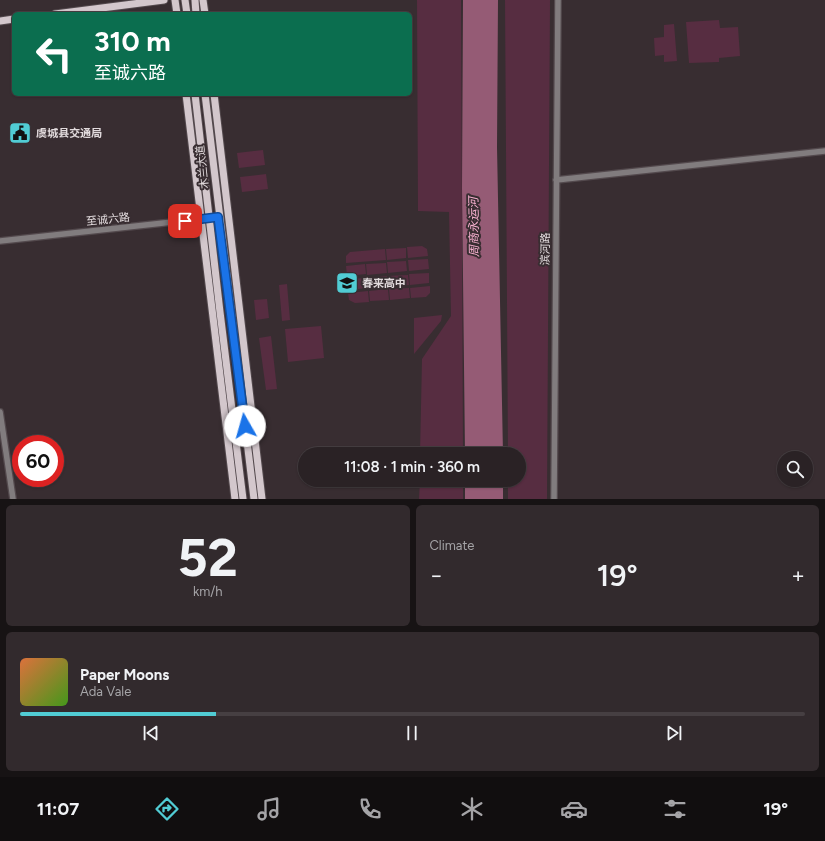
<!DOCTYPE html>
<meta charset="utf-8">
<style>
:root{--surface:#2a2225;--page:#322a2d;--text:#f1f3f6;--muted:#a5a4a7;--line:#463f42;--accent:#51ccd4}
body{margin:0;font-family:Figtree,"Noto Sans SC",sans-serif;background:var(--page);color:var(--text);height:100vh;display:flex;flex-direction:column;font-size:15px;white-space:nowrap}
*{box-sizing:border-box;margin:0}
p{font-size:13px;color:var(--muted)}
.icon{flex:none;width:22px;height:22px;fill:none;stroke:currentColor;stroke-width:2;stroke-linecap:round;stroke-linejoin:round}
.map{position:relative;height:499px;overflow:hidden}
.sheet{display:flex;flex-direction:column;gap:6px;padding:6px;background:#171314;flex:1}
.sheet>*{flex:none}
.guide{position:absolute;left:12px;top:12px;width:400px;height:84px;border-radius:6px;box-shadow:0 1px 3px #0004,0 0 0 1px var(--line);background:#0b6e4f;color:#fff;overflow:hidden}
.buttons{position:absolute;left:777px;top:451px;display:grid;gap:8px}
.buttons a{display:grid;place-items:center;width:36px;height:36px;border-radius:50%;background:var(--surface);box-shadow:0 1px 3px #0004,0 0 0 1px var(--line);font-size:20px}
.speed{position:absolute;left:12px;top:435px;display:flex;gap:8px;font-size:20px;font-weight:700;text-align:center}
.speed>*{display:grid;place-content:center;width:52px;height:52px;border-radius:50%;background:var(--surface);box-shadow:0 1px 3px #0004,0 0 0 1px var(--line);line-height:1}
.speed .limit{border:6px solid #d22;background:#fff;color:#111}
.pin{position:absolute;display:grid;place-items:center;width:34px;height:34px;color:#fff;margin:-17px;border-radius:8px;box-shadow:0 2px 6px #0006}
.me{position:absolute;width:44px;margin:-22px;rotate:353deg;stroke-linejoin:round;filter:drop-shadow(0 0 3px #0008)}
.turn{display:flex;align-items:center;gap:14px;height:84px;padding:0 16px;font-size:18px}
.turn .icon{width:52px;height:52px;stroke-width:2.5}
.turn b{display:block;font-size:28px;line-height:34px}
.big{font-size:30px;font-weight:600;line-height:1.1}
.sheet .widget{flex:1;display:flex;flex-direction:column;justify-content:center;gap:6px;min-width:0;padding:0 14px;border-radius:6px;background:var(--page)}
.sheet .dial{align-items:center;gap:0}
.dial b{font-size:52px;line-height:1}
.song{display:flex;align-items:center;gap:12px}
.cover{width:48px;height:48px;border-radius:6px;background:linear-gradient(135deg,hsl(20 70% 55%),hsl(100 70% 35%))}
.played{height:4px;border-radius:2px;background:linear-gradient(90deg,var(--accent) 25%,var(--line) 25%)}
.keys{display:flex;justify-content:space-around;direction:ltr}
.heat{display:flex;justify-content:space-between;align-items:center;font-size:22px;direction:ltr}
.sheet .tiles{flex:1;display:grid;gap:6px;grid-template-columns:1fr 1fr}
.widget:last-child{grid-column:span 2}
.trip{position:absolute;left:298px;top:447px;width:228px;height:40px;border-radius:20px;background:var(--surface);box-shadow:0 1px 3px #0004,0 0 0 1px var(--line);font-weight:600;line-height:40px;text-align:center}
.tabs{display:flex;height:64px;justify-content:space-around;align-items:center;background:#110e0f;color:var(--muted)}
.tabs .icon{width:28px;height:28px}
.tabs .selected{color:var(--accent)}
.tabs b{font-size:18px;color:var(--text)}
.map>svg:first-child{display:block}
.green{fill:#572d41}
.water{fill:#955b75}
.lines{fill:none;stroke-linecap:round;stroke-linejoin:round}
.tertiary-casing{stroke:#53494d;stroke-width:8}
.primary-casing{stroke:#53494d;stroke-width:9}
.tertiary{stroke:#817c7e;stroke-width:5.5}
.primary{stroke:#d3c7cc;stroke-width:7}
.route-casing{stroke:#114b97;stroke-width:10}
.route{stroke:#1a73e8;stroke-width:7}
.labels{text-anchor:middle;stroke-width:4;stroke-linejoin:round;paint-order:stroke}
.poi-label{font-size:11px;font-weight:bold;fill:#e2dbdd;stroke:#382d31;text-anchor:start}
.street-label{font-size:11px;fill:#e2dbdd;stroke:#382d31}
.water-label{font-size:12px;font-style:italic;fill:#f9b2d1;stroke:#382d31}
</style>
<div class="map">
<svg width="825" height="499" viewBox="0 0 825 499">
<rect width="100%" height="100%" fill="#382d31"/>
<path class="green" d="M417 0H461L463 454H420L422 359 451 316 449 212 418 211Z
M505 0H550L547 499H508V480H519V454H508Z
M719 20 720 28 738 27 740 56 719 58V62L689 63 686 22Z
M674 24 677 61 664 62V55L655 56 654 38 664 37V25Z
M263 150 265 165 239 168 237 153Z
M266 174 268 189 242 192 240 177Z
M422 246 427 249 428 256 408 258 407 247Z
M406 248V258L387 260 386 249Z
M385 249 386 260 346 263V256L350 252Z
M428 259 429 269 409 271 408 260Z
M406 261 407 271 388 273 387 262Z
M386 263 387 273 367 275 366 264Z
M365 264 366 274 347 276 346 266Z
M429 273V283L410 285 409 274Z
M408 275 409 285 389 287 388 276Z
M387 276 388 287 368 289 367 278Z
M366 278 367 288 348 290 347 279Z
M287 284 290 320 282 321 279 285Z
M430 286V293L426 297 411 298 410 288Z
M409 288 410 298 390 300 389 289Z
M388 289 389 300 370 301 369 291Z
M368 291 369 302 355 303 349 300 348 293Z
M267 299 269 318 256 320 254 300Z
M442 315 441 321 414 354V318Z
M321 326 324 358 288 362 285 329Z
M271 336 277 389 266 390 259 338Z
M420 480H463V499H419Z"/>
<path class="water" d="M463 0H498L497 147 503 454H465L462 188Z
M465 480H503V499H465Z"/>
<g class="lines">
<g class="tertiary-casing">
<path id="tertiary" d="M556 180 825 151
M0 241 218 217
M0 412 13 499
M554 499 558 0"/>
</g>
<g class="primary-casing">
<path id="primary" d="M175 0 177 14
M185 0 187 14
M195 0 196 14
M203 0 205 14
M55 14 164 0
M0 21 14 19
M186 94 235 499
M195 94 220 312 243 499
M205 94 254 499
M214 94 262 499"/>
</g>
<use href="#tertiary" class="tertiary"/>
<use href="#primary" class="primary"/>
</g>
<g class="lines">
<g class="route-casing">
<path id="route" d="M185 221 218 217 245 426"/>
</g>
<use href="#route" class="route"/>
</g>
<defs>
<g id="civic-square" transform="scale(1.15)"><rect x="-9" y="-9" width="18" height="18" rx="4" fill="#51ccd4" stroke="#382d31"/><path d="M-.6-6.5H3V-4.5H.6V-3L4-1V1h2V6H-6V1h2V-1L-.6-3ZM-1.2 2.5V6h2.4V2.5Z" fill="#111"/></g>
<g id="school-square" transform="scale(1.15)"><rect x="-9" y="-9" width="18" height="18" rx="4" fill="#51ccd4" stroke="#382d31"/><path d="M0-5L7-2L0 1L-7-2ZM-4 1L0 2.5L4 1V4Q0 6-4 4Z" fill="#111"/></g>
</defs>
<g fill-rule="evenodd">
<use href="#civic-square" x="20" y="133"/>
<use href="#school-square" x="347" y="283"/>
</g>
<g class="labels">
<g class="poi-label">
<text x="36" y="137">虞城县交通局</text>
<text x="362" y="287">春来高中</text>
</g>
<g class="street-label">
<text transform="translate(202 167) rotate(-96)" y="4">木兰大道</text>
<text transform="translate(108 219) rotate(-6)" y="4">至诚六路</text>
<text transform="translate(545 249) rotate(-89)" y="4">滨河路</text>
</g>
<g class="water-label">
<text transform="translate(474 227) rotate(-91)" y="4">周商永运河</text>
</g>
</g>
</svg>
<div class="buttons">
<a><svg class="icon" aria-label="search" viewBox="0 0 24 24"><circle cx="10" cy="10" r="6"/><path d="M15 15l6 6"/></svg></a>
</div>
<div class="speed"><div class="limit">60</div></div>
<div class="pin" style="left:185px;top:221px;background:#d93025"><svg class="icon" aria-label="arrive" viewBox="0 0 24 24"><path d="M6 21V4h12l-3 4 3 4H6"/></svg></div>
<svg class="me" style="left:245px;top:426px" viewBox="-20 -20 40 40"><circle r="19" fill="#fff"/><path d="M0-13L10 11 0 6-10 11z" fill="#1a73e8"/></svg>
<div class="trip">11:08 · 1 min · 360 m</div>
<div class="guide">
<div class="turn"><svg class="icon" aria-label="left" viewBox="0 0 24 24"><path d="M17 20v-9H6M10 6l-5 5 5 5"/></svg><div><b>310 m</b>至诚六路</div></div>
</div>
</div>
<section class="sheet">
<div class="tiles">
<div class="widget dial"><b>52</b><p>km/h</p></div>
<div class="widget"><p>Climate</p>
<div class="heat"><a>−</a><b class="big">19°</b><a>+</a></div>
</div>
<div class="widget">
<div class="song"><i class="cover"></i><div><b>Paper Moons</b><p>Ada Vale</p></div></div>
<div class="played"></div>
<div class="keys"><svg class="icon" aria-label="previous" viewBox="0 0 24 24"><path d="M18 5L8 12l10 7zM5 5v14"/></svg><svg class="icon" aria-label="pause" viewBox="0 0 24 24"><path d="M8 5v14M16 5v14"/></svg><svg class="icon" aria-label="next" viewBox="0 0 24 24"><path d="M6 5l10 7-10 7zM19 5v14"/></svg></div>
</div>
</div>
</section>
<nav class="tabs">
<b>11:07</b>
<svg class="icon selected" aria-label="directions" viewBox="0 0 24 24"><path d="M12 3l9 9-9 9-9-9zM9 14v-3h6M13 9l2 2-2 2"/></svg>
<svg class="icon" aria-label="music" viewBox="0 0 24 24"><path d="M9 18V5l10-2v13"/><circle cx="6" cy="18" r="3"/><circle cx="16" cy="16" r="3"/></svg>
<svg class="icon" aria-label="phone" viewBox="0 0 24 24"><path d="M5 4h4l2 5-3 2q2 4 5 5l2-3 5 2v4C11 20 4 13 5 4z"/></svg>
<svg class="icon" aria-label="climate" viewBox="0 0 24 24"><path d="M12 3v18M4 7l16 10M4 17L20 7"/></svg>
<svg class="icon" aria-label="car" viewBox="0 0 24 24"><path d="M5 17H2v-5l4-1 3-4h7l3 4 3 1v5h-3M9 17h6M6 11h13"/><circle cx="7" cy="17" r="2"/><circle cx="17" cy="17" r="2"/></svg>
<svg class="icon" aria-label="filters" viewBox="0 0 24 24"><path d="M4 7h16M4 17h16"/><circle cx="9" cy="7" r="2"/><circle cx="15" cy="17" r="2"/></svg>
<b>19°</b>
</nav>
